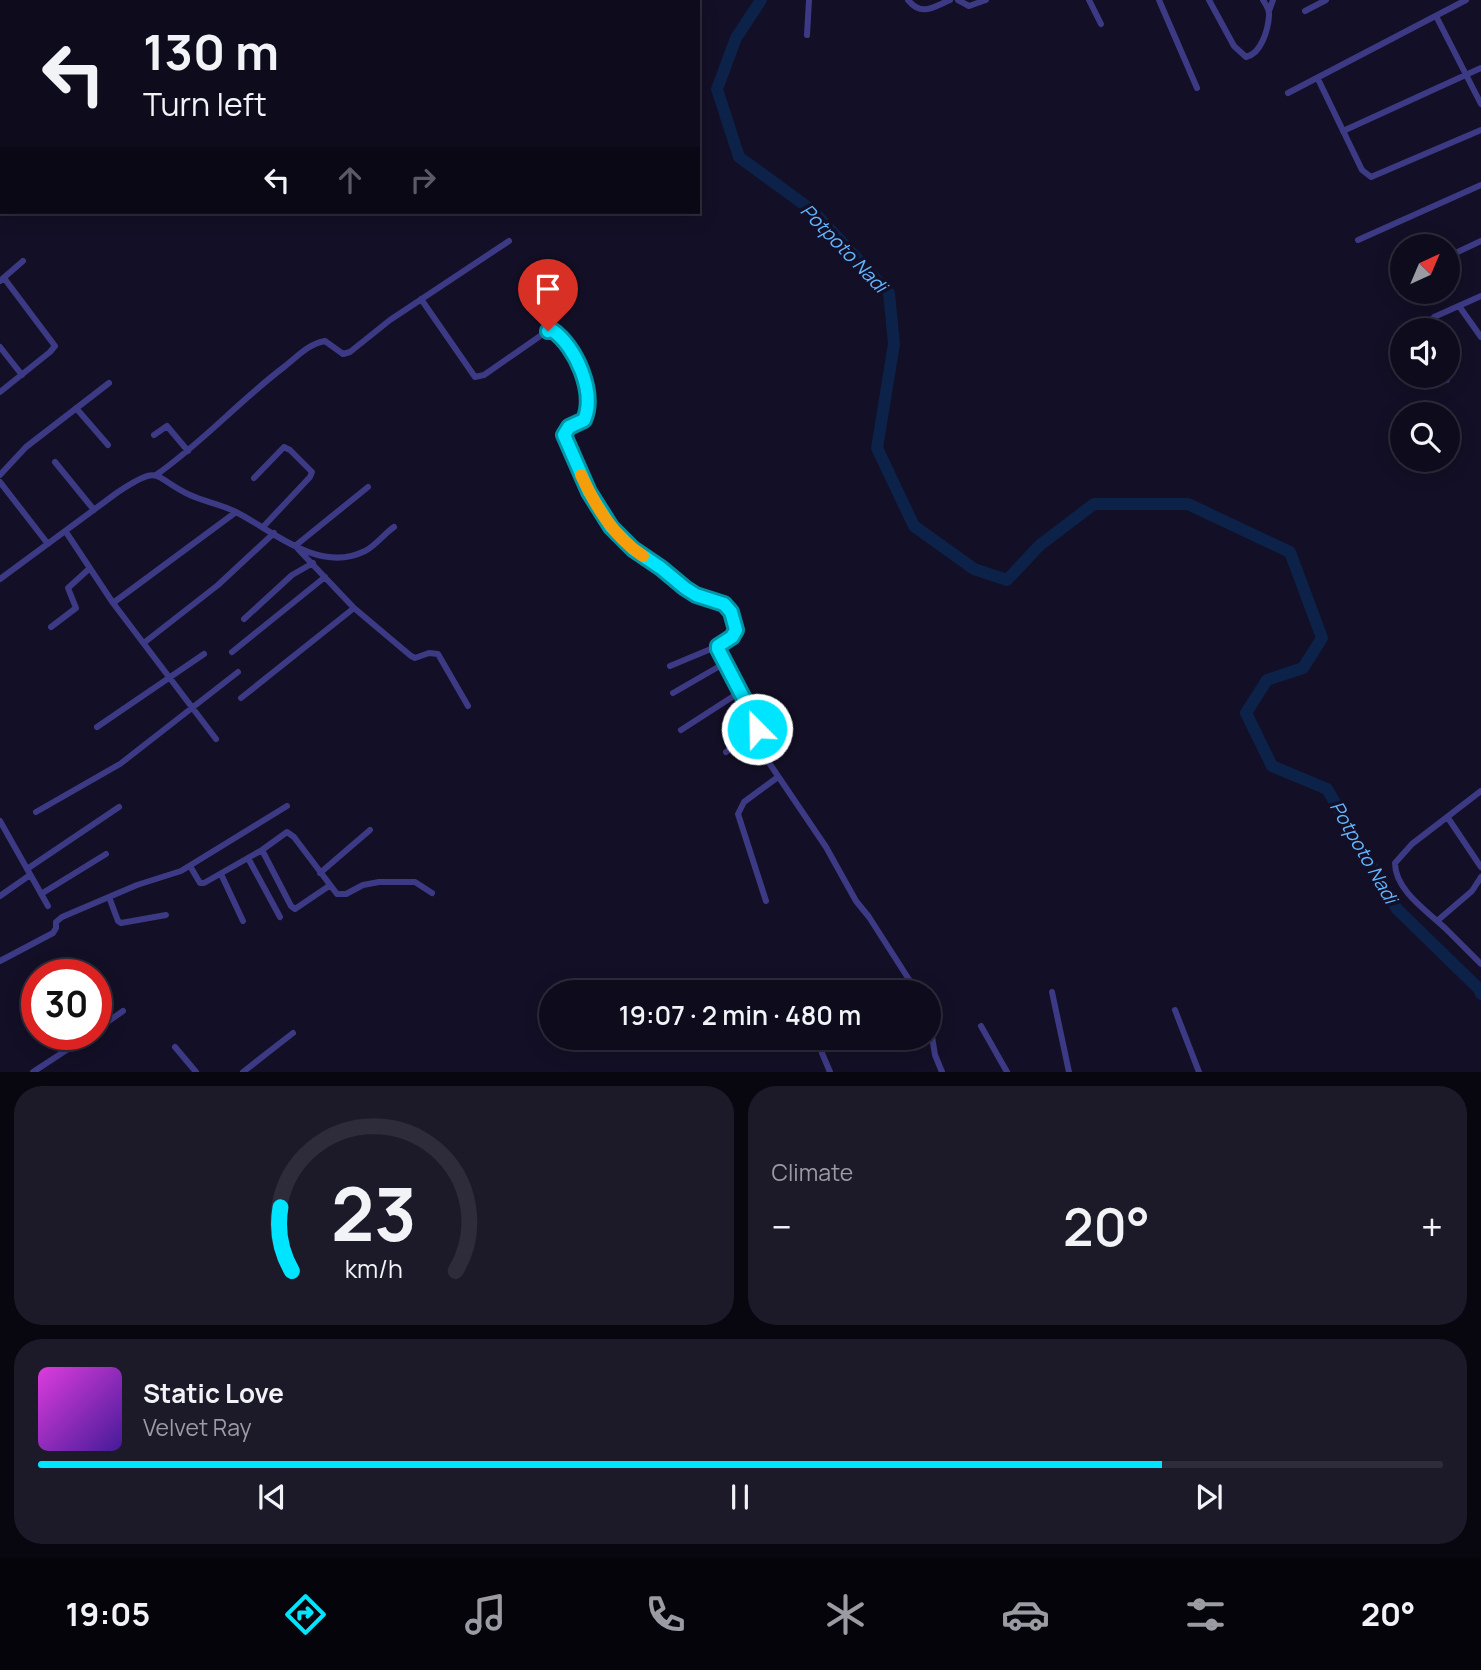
<!DOCTYPE html>
<meta charset="utf-8">
<style>
:root{--surface:#0e0b1c;--page:#1c1929;--text:#f1f3f6;--muted:#9b9ba3;--line:#2e2b3b;--accent:#00e5ff}
body{margin:0;font-family:Manrope,sans-serif;background:var(--page);color:var(--text);height:100vh;display:flex;flex-direction:column;font-size:26px;white-space:nowrap}
*{box-sizing:border-box;margin:0}
p{font-size:23px;color:var(--muted)}
.icon{flex:none;width:38px;height:38px;fill:none;stroke:currentColor;stroke-width:2;stroke-linecap:round;stroke-linejoin:round}
.map{position:relative;height:1072px;overflow:hidden}
.side{display:flex;flex-direction:column;gap:14px;padding:14px;background:#08060f;flex:1}
.side>*{flex:none}
.guide{position:absolute;left:0px;top:0px;width:700px;height:214px;box-shadow:0 4px 18px #0003,0 0 0 2px var(--line);background:#0e0b1c;color:var(--text);overflow:hidden}
.needle{width:46px;rotate:44deg}
.buttons{position:absolute;left:1390px;top:234px;display:grid;gap:14px}
.buttons a{display:grid;place-items:center;width:70px;height:70px;border-radius:50%;background:var(--surface);box-shadow:0 4px 18px #0003,0 0 0 2px var(--line);font-size:35px}
.speed{position:absolute;left:21px;top:959px;display:flex;gap:14px;font-size:35px;font-weight:700;text-align:center}
.speed>*{display:grid;place-content:center;width:91px;height:91px;border-radius:50%;background:var(--surface);box-shadow:0 4px 18px #0003,0 0 0 2px var(--line);line-height:1}
.speed .limit{border:10px solid #d22;background:#fff;color:#111}
.pin{position:absolute;display:grid;place-items:center;width:60px;height:60px;color:#fff;margin:-72px -30px;border-radius:50% 50% 50% 0;rotate:-45deg;box-shadow:0 0 7px #0007}
.pin .icon{rotate:45deg}
.me{position:absolute;width:77px;margin:-38px;rotate:337deg;stroke-linejoin:round;filter:drop-shadow(0 0 5px #0008)}
.turn{display:flex;align-items:center;gap:24px;height:147px;padding:0 28px;font-size:32px}
.turn .icon{width:91px;height:91px;stroke-width:2.5}
.turn b{display:block;font-size:49px;line-height:60px}
.lanes{display:flex;align-items:center;height:66px;padding:0 28px;background:#0003;justify-content:center;gap:35px;direction:ltr}
.lanes .off{opacity:.35}
.big{font-size:52px;font-weight:600;line-height:1.1}
.side .widget{flex:1;display:flex;flex-direction:column;justify-content:center;gap:10px;min-width:0;padding:0 24px;border-radius:28px;background:var(--page)}
.side .dial{align-items:center;gap:0}
.dial svg{height:182px;overflow:visible;fill:none;stroke:var(--line);stroke-width:7;stroke-linecap:round;text-anchor:middle}
.dial text{fill:var(--text);stroke:none}
.song{display:flex;align-items:center;gap:21px}
.cover{width:84px;height:84px;border-radius:10px;background:linear-gradient(135deg,hsl(300 70% 55%),hsl(260 70% 35%))}
.played{height:7px;border-radius:4px;background:linear-gradient(90deg,var(--accent) 80%,var(--line) 80%)}
.keys{display:flex;justify-content:space-around;direction:ltr}
.heat{display:flex;justify-content:space-between;align-items:center;font-size:38px;direction:ltr}
.side .tiles{flex:1;display:grid;gap:14px;grid-template-columns:1fr 1fr}
.widget:last-child{grid-column:span 2}
.trip{position:absolute;left:539px;top:980px;width:402px;height:70px;border-radius:35px;background:var(--surface);box-shadow:0 4px 18px #0003,0 0 0 2px var(--line);font-weight:600;line-height:70px;text-align:center}
.tabs{display:flex;height:112px;justify-content:space-around;align-items:center;background:#06040b;color:var(--muted)}
.tabs .icon{width:49px;height:49px}
.tabs .on{color:var(--accent)}
.tabs b{font-size:32px;color:var(--text)}
.map>svg:first-child{display:block}
.lines{fill:none;stroke-linecap:round;stroke-linejoin:round}
.river{stroke:#0c2248;stroke-width:12}
.street{stroke:#3d3a85;stroke-width:6}
.route-casing{stroke:#0095a6;stroke-width:18}
.route{stroke:#00e5ff;stroke-width:12}
.slow{stroke:#f59e0b;stroke-width:12}
.labels{text-anchor:middle;stroke-width:7;stroke-linejoin:round;paint-order:stroke}
.water-label{font-size:19px;font-style:italic;fill:#62b6ff;stroke:#130f26}
</style>
<div class="map">
<svg width="1481" height="1072" viewBox="0 0 1481 1072">
<rect width="100%" height="100%" fill="#130f26"/>
<g class="lines">
<path class="river" d="M761 0 736 38 717 89 739 157 813 211 889 293 894 344 877 448 914 526 974 569 1007 580 1040 545 1094 504H1188L1290 552 1322 638 1303 668 1267 680 1246 713 1272 766 1327 789 1397 909 1479 989 1481 994"/>
<path class="street" d="M59 0 60 2
M908 0C922 17 933 7 950 0
M958 0 969 6 986 0
M1089 0 1101 24
M1159 0 1197 88
M1209 0 1234 46 1246 57C1261 54 1268 30 1269 16 1270 10 1266 5 1263 0
M16 2 17 0
M77 2 79 0
M333 2 336 0
M1269 11 1273 0
M1305 11 1326 0
M1436 16 1481 104
M807 35 809 0
M0 69 2 68
M0 78 2 80
M1318 79 1362 170 1371 177 1481 130
M1288 93 1466 0
M1343 131 1481 68
M1358 240 1481 185
M1447 257 1481 241
M0 281 23 261
M421 299 475 377 484 375 543 334 552 330C576 346 596 393 584 420L569 427 564 435 589 492 611 527 633 549 661 568 685 588 696 595 724 604 731 612 735 624V634L721 643 718 649 756 720 755 742 826 847 856 901 869 917 917 992
M1459 306 1481 337
M1428 331 1427 326 1434 317 1481 296
M0 347 22 375
M1446 376 1447 380
M0 392 50 352 55 346 4 278
M76 408 108 445
M154 435 167 426 188 451
M55 462 94 510
M0 475 26 447 109 383
M156 475C202 443 239 401 284 367 297 357 308 344 325 341L343 354 350 352 390 320 509 241
M254 478 284 447 290 450 312 472 310 477 263 527
M0 482 48 544
M236 512C275 532 319 574 365 551 375 546 384 534 394 527
M295 546 368 487
M298 549 354 608 411 656 415 658 429 653 438 654 468 706
M0 579 118 492C162 463 152 477 190 495 205 502 221 504 236 512L113 603 66 532
M113 603 216 739
M244 619 292 575 313 563
M51 627 76 608 68 588 90 568
M145 642 218 585 274 533
M232 652 325 577
M670 666 718 646
M673 693 725 663
M241 698 354 608
M97 727 204 654
M681 730 740 692
M726 752 755 733
M1481 791 1412 844 1395 863C1395 890 1427 911 1445 928 1457 940 1469 952 1481 964
M36 812 120 764 238 672
M1448 818 1481 867
M0 821 48 906
M262 850 291 906 295 909 329 886
M248 858 280 917
M190 866 200 883H204L262 850 287 832 294 837 337 894H346L363 885 379 882H415L432 893
M27 869 119 807
M320 873 370 830
M221 874 243 921
M41 894 106 854
M0 896 30 875
M109 897 118 921 121 923 166 915
M766 901 738 814 744 802 778 777
M1437 921 1472 891 1481 877
M0 961 53 933 56 928V922L62 917 137 885 181 871 287 806
M1052 992 1069 1072
M1175 1010 1199 1072
M929 1018 935 1055 942 1072
M981 1026 1007 1072
M96 1030 123 1011
M175 1047 196 1072
M822 1053 830 1072
M33 1072 91 1034
M243 1072 293 1033"/>
</g>
<g class="lines">
<g class="route-casing">
<path id="route" d="M548 331 552 330C576 346 596 393 584 420L569 427 564 435 589 492 611 527 633 549 661 568 685 588 696 595 724 604 731 612 736 630 732 637 718 646V649L755 720 757 729"/>
</g>
<use href="#route" class="route"/>
<path class="slow" d="M581 475C596 507 613 536 643 556"/>
</g>
<g class="labels">
<g class="water-label">
<text transform="translate(844 248) rotate(46)" y="7">Potpoto Nadi</text>
<text transform="translate(1364 852) rotate(60)" y="7">Potpoto Nadi</text>
</g>
</g>
</svg>
<div class="buttons">
<a><svg class="needle" viewBox="-14 -14 28 28"><path d="M0-13l5 13h-10z" fill="#e53935"/><path d="M0 13l5-13h-10z" fill="#9b9ba3"/></svg></a>
<a><svg class="icon" aria-label="sound" viewBox="0 0 24 24"><path d="M4 9h4l5-4v14l-5-4H4zM17 9q2 3 0 6"/></svg></a>
<a><svg class="icon" aria-label="search" viewBox="0 0 24 24"><circle cx="10" cy="10" r="6"/><path d="M15 15l6 6"/></svg></a>
</div>
<div class="speed"><div class="limit">30</div></div>
<div class="pin" style="left:548px;top:331px;background:#d93025"><svg class="icon" aria-label="arrive" viewBox="0 0 24 24"><path d="M6 21V4h12l-3 4 3 4H6"/></svg></div>
<svg class="me" style="left:757px;top:729px" viewBox="-20 -20 40 40"><circle r="17" fill="#00e5ff" stroke="#fff" stroke-width="3"/><path d="M0-11L8 9 0 5-8 9z" fill="#fff"/></svg>
<div class="trip">19:07 · 2 min · 480 m</div>
<div class="guide">
<div class="turn"><svg class="icon" aria-label="left" viewBox="0 0 24 24"><path d="M17 20v-9H6M10 6l-5 5 5 5"/></svg><div><b>130 m</b>Turn left</div></div>
<div class="lanes"><svg class="icon" aria-label="left" viewBox="0 0 24 24"><path d="M17 20v-9H6M10 6l-5 5 5 5"/></svg><svg class="icon off" aria-label="ahead" viewBox="0 0 24 24"><path d="M12 20V5M6 11l6-6 6 6"/></svg><svg class="icon off" aria-label="right" viewBox="0 0 24 24"><path d="M7 20v-9h11M14 6l5 5-5 5"/></svg></div>
</div>
</div>
<section class="side">
<div class="tiles">
<div class="widget dial"><svg viewBox="0 0 100 80">
<path d="M14 69A42 42 0 1 1 86 69"/>
<path d="M14 69A42 42 0 0 1 9 41" stroke="#00e5ff"/>
<text x="50" y="56" font-size="32" font-weight="700">23</text>
<text x="50" y="72" font-size="11">km/h</text>
</svg></div>
<div class="widget"><p>Climate</p>
<div class="heat"><a>−</a><b class="big">20°</b><a>+</a></div>
</div>
<div class="widget">
<div class="song"><i class="cover"></i><div><b>Static Love</b><p>Velvet Ray</p></div></div>
<div class="played"></div>
<div class="keys"><svg class="icon" aria-label="previous" viewBox="0 0 24 24"><path d="M18 5L8 12l10 7zM5 5v14"/></svg><svg class="icon" aria-label="pause" viewBox="0 0 24 24"><path d="M8 5v14M16 5v14"/></svg><svg class="icon" aria-label="next" viewBox="0 0 24 24"><path d="M6 5l10 7-10 7zM19 5v14"/></svg></div>
</div>
</div>
</section>
<nav class="tabs">
<b>19:05</b>
<svg class="icon on" aria-label="directions" viewBox="0 0 24 24"><path d="M12 3l9 9-9 9-9-9zM9 14v-3h6M13 9l2 2-2 2"/></svg>
<svg class="icon" aria-label="music" viewBox="0 0 24 24"><path d="M9 18V5l10-2v13"/><circle cx="6" cy="18" r="3"/><circle cx="16" cy="16" r="3"/></svg>
<svg class="icon" aria-label="phone" viewBox="0 0 24 24"><path d="M5 4h4l2 5-3 2q2 4 5 5l2-3 5 2v4C11 20 4 13 5 4z"/></svg>
<svg class="icon" aria-label="climate" viewBox="0 0 24 24"><path d="M12 3v18M4 7l16 10M4 17L20 7"/></svg>
<svg class="icon" aria-label="car" viewBox="0 0 24 24"><path d="M5 17H2v-5l4-1 3-4h7l3 4 3 1v5h-3M9 17h6M6 11h13"/><circle cx="7" cy="17" r="2"/><circle cx="17" cy="17" r="2"/></svg>
<svg class="icon" aria-label="filters" viewBox="0 0 24 24"><path d="M4 7h16M4 17h16"/><circle cx="9" cy="7" r="2"/><circle cx="15" cy="17" r="2"/></svg>
<b>20°</b>
</nav>
